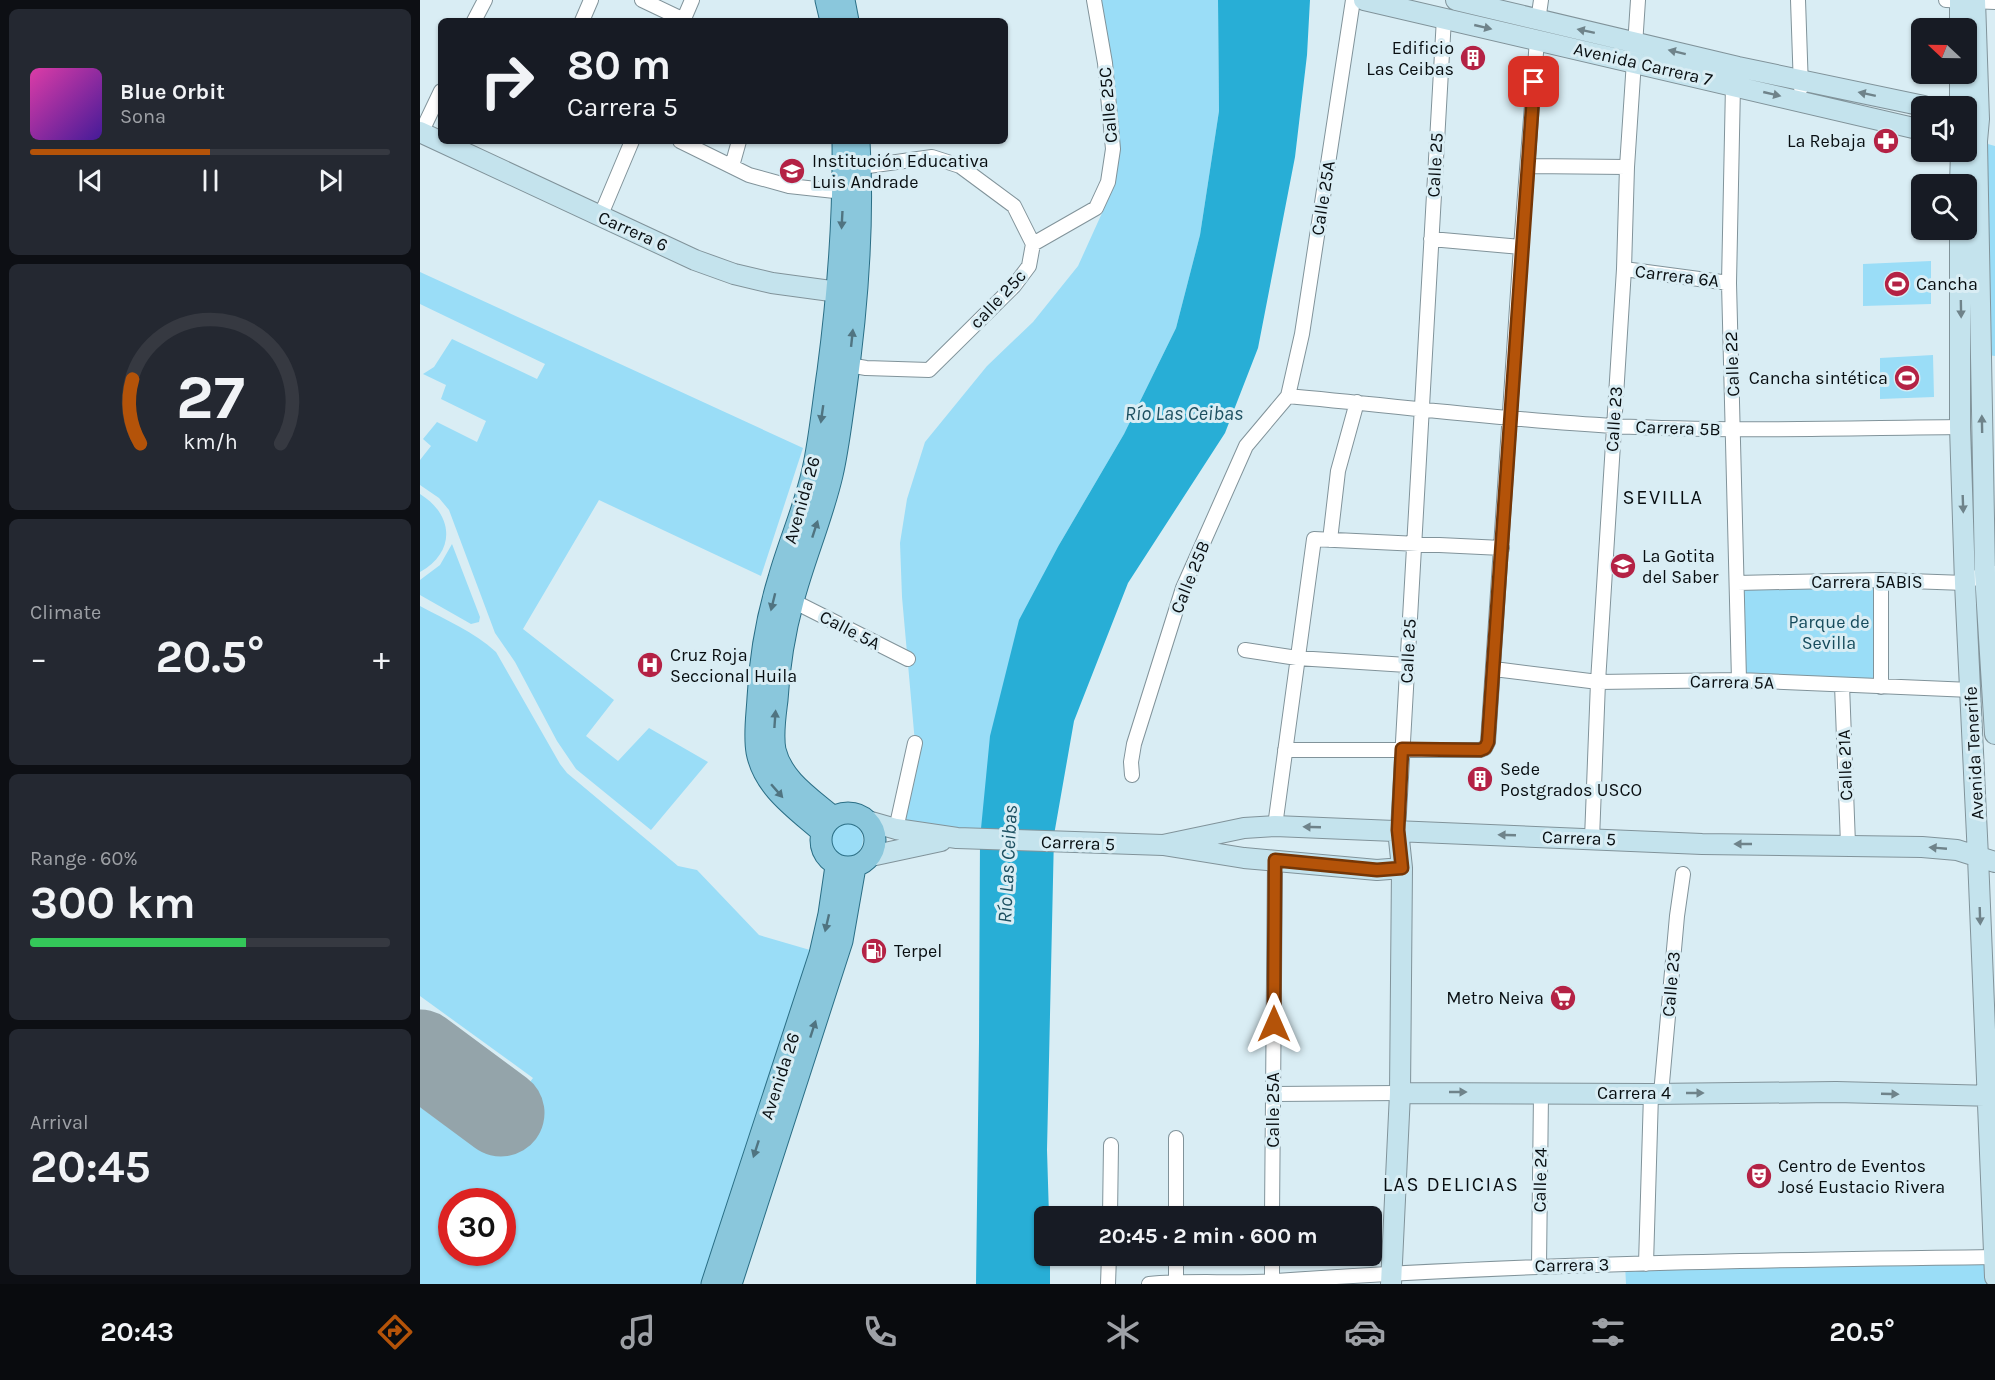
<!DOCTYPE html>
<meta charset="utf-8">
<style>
:root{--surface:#171b24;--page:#242831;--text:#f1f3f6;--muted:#9ea1a6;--line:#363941;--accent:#b45309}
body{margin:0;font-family:Karla,sans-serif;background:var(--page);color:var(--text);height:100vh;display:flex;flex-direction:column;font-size:22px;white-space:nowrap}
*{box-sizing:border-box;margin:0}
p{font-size:20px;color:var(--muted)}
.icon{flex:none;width:33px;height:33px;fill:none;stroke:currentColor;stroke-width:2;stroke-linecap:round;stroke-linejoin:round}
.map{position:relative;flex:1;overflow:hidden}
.sheet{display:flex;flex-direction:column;gap:9px;padding:9px;background:#0d0f14;width:420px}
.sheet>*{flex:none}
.hud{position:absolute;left:18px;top:18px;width:570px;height:126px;border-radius:9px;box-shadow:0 2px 4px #0004;background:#171b24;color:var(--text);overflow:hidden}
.needle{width:39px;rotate:292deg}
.fabs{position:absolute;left:1491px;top:18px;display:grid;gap:12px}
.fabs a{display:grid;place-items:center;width:66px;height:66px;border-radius:9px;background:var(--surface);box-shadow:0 2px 4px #0004;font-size:30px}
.speed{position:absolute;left:18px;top:1188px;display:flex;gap:12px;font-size:30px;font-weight:700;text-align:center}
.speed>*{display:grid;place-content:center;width:78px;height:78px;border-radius:50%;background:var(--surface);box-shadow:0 2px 4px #0004;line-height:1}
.speed .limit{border:9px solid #d22;background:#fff;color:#111}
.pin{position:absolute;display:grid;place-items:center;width:51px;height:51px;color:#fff;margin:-26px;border-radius:12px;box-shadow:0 3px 9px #0006}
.me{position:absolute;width:66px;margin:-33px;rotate:0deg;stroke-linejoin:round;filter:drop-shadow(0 0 4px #0008)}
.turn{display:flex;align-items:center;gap:21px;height:126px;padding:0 30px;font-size:27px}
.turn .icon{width:78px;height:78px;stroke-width:2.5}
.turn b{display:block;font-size:42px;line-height:51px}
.big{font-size:45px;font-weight:700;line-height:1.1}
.sheet .tile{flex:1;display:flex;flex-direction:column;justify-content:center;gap:9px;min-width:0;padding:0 21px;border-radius:9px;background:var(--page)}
.sheet .dial{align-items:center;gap:0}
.dial svg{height:156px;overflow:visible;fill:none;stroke:var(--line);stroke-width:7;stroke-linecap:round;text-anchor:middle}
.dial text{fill:var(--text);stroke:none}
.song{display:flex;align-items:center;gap:18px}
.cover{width:72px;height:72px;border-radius:9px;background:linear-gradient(135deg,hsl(320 70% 55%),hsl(260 70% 35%))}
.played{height:6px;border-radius:3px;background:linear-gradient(90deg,var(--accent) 50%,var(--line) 50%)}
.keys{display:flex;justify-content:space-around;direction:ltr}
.heat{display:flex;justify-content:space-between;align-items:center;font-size:33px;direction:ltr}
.charge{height:9px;border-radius:4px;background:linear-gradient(90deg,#34c759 60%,var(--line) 0)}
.trip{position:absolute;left:614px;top:1206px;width:348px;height:60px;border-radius:9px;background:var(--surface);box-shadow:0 2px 4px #0004;font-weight:700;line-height:60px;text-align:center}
.dock{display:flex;height:96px;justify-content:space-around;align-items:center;background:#090b0e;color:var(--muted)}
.dock .icon{width:42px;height:42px}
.dock .current{color:var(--accent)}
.dock b{font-size:27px;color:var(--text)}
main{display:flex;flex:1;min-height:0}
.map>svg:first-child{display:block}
.green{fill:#9addf7;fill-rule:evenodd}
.water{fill:#28aed6}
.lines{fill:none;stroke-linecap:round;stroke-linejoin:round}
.runway{stroke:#94a4aa;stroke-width:87}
.street-casing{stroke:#81939a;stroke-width:16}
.secondary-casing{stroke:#81939a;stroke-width:22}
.primary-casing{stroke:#2a6e85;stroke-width:23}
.street{stroke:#fff;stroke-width:14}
.secondary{stroke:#c4e3ed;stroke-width:20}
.primary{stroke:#8ac7dc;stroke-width:21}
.oneway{fill:#6f838a}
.oneway2{fill:#507481}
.route-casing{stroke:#753606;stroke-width:15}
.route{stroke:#b45309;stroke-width:10}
.labels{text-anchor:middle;stroke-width:6;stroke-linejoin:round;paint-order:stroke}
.poi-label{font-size:18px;fill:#080e11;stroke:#d9edf4;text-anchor:start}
.street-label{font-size:18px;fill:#080e11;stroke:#d9edf4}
.park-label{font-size:18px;fill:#164b5c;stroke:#d9edf4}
.water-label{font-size:20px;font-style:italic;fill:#1d5061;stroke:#d9edf4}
.neighbourhood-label{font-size:20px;letter-spacing:1.5px;fill:#080e11;stroke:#d9edf4}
</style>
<main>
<section class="sheet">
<div class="tile">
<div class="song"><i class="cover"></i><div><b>Blue Orbit</b><p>Sona</p></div></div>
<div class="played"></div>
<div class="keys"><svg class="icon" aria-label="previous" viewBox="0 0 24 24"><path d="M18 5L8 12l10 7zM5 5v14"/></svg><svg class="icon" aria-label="pause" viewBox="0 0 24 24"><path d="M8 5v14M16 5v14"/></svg><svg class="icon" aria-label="next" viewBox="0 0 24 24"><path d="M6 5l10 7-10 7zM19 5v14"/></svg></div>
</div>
<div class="tile dial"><svg viewBox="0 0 100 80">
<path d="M14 69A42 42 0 1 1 86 69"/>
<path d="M14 69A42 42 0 0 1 10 36" stroke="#b45309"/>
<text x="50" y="56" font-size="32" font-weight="700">27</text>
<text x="50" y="72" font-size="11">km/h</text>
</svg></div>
<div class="tile"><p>Climate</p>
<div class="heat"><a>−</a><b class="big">20.5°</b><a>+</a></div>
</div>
<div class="tile"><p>Range · 60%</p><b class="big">300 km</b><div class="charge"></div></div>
<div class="tile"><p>Arrival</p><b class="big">20:45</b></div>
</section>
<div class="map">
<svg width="1575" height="1284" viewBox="0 0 1575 1284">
<rect width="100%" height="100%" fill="#d9edf4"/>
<path class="green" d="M681 0H798L799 111 780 235 756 328 704 434 639 545 560 839 476 829 495 743 482 597 480 543 487 499 505 442 567 366 613 322 658 266 687 202 696 167 693 66Z
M1557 141 1575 146V356L1561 354Z
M1511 261V304L1443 306V264Z
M0 272 383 448 341 576 179 500 103 629 194 700 166 736 198 761 229 728 288 762 231 830 156 769 137 741 95 662 75 633 29 510 19 498 0 485V460L11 446 3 439 17 422 57 442 66 421 21 399 26 385 3 374 14 367 32 339 117 379 125 364 0 304Z
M1513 355 1514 397 1460 399V358Z
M0 494C34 515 36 552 0 572Z
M32 544 60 617 59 622 51 624 0 595V580L20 565Z
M1461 580V687L1319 680 1317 583Z
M0 606C26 620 54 632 76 652L140 764 147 773 258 866 277 870 339 935 390 950 283 1284H0V1107L58 1149 113 1078 0 996ZM32 1202H82V1252H32Z
M409 840a17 17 0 1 1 34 0a17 17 0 1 1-34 0Z
M1575 1257V1284H1206L1205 1264Z"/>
<path class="water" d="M798 0H890L887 55 875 157 838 348 805 433 708 583 654 721 634 835 627 1150 629 1216H624V1256H630V1284H556L559 1042 560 839 570 736 599 620 639 545 704 434 756 328 780 235 799 111Z"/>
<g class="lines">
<path class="runway" d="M0 1053 81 1113"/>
<g class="street-casing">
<path id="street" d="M222 0 264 20
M1378 0 1381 88
M1526 0 1575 2
M54 21 65 0
M162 21 171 0
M263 21 272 0
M1118 21 1121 0
M1313 85 1309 283 1319 680
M1 133 21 91
M260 141 329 175 369 186 424 192
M312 166 319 141
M1108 166 1207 167
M180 217 212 141
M1011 239 1101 247
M613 244 676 208 688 182 693 149 685 63 674 0
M1204 269 1309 283
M429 365 446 368 509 370 594 286 609 266 613 244 594 206 540 166 512 157 441 167
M868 396C977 406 1085 420 1195 426 1310 432 1425 428 1540 427
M910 540 918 471 937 402
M1461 580V687
M1317 583 1461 580 1545 583 1565 573H1575
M373 601 488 659
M825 650 877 658 987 665
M1074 669 1178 682 1319 680 1551 690
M1422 685 1428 844
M865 750H1060L1065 748 1068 742 1101 247 1117 40
M712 775 711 762 714 744 763 588 826 446 868 396 882 334 933 0
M855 826 894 539 1082 548
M476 829 495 743
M978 830 1024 18
M1172 839 1178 682 1204 269 1207 167 1218 0
M854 1094 980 1093
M1241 1094 1257 916 1263 874
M756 1138V1216
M690 1216 691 1145
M852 1216 855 860
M756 1256V1284
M1226 1264 1231 1094
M1119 1266 1121 1093
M688 1284 689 1256
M729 1284C771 1280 814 1284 856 1281 1095 1264 1335 1260 1575 1257
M852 1284V1256"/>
</g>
<g class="secondary-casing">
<path id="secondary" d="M944 0 1502 130
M1036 0 1318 67 1504 106
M1540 0V28
M1555 0 1559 119 1557 141 1565 573 1575 734
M1540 74V106
M0 132 275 260 314 274 352 283 433 294
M1540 184 1541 152
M1540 230V427L1545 583 1558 857 1575 1277
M448 821 476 829 537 838 743 845 824 858 957 870 982 868
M743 845 824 828 855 826 1282 844 1502 847 1537 850 1575 862
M451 856 521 841
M980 1093 1231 1094 1416 1092 1575 1096
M971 1284 980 1093 982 868 978 830"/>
</g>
<g class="primary-casing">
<path id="primary" d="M406 0 411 21
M424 0 428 21
M401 840a27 27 0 1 1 54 0a27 27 0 1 1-54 0Z
M413 817C391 798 362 780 355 750 352 734 355 716 357 700 359 666 364 634 373 601 384 559 402 518 412 475 418 449 421 422 425 395 437 311 444 225 439 141
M402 832C376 809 344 788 337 752 334 735 337 716 338 698 340 657 347 617 359 578 369 542 385 507 393 470 400 438 403 404 408 371 418 295 424 219 423 141
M292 1284 400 954 409 914 416 866
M311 1284 422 941 435 867"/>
</g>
<use href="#street" class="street"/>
<use href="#secondary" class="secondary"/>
<use href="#primary" class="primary"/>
</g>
<defs><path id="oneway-solid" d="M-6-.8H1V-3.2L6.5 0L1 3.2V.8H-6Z" transform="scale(1.5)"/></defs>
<g class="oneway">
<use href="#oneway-solid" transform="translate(1063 27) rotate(13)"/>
<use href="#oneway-solid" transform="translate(1166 31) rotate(-168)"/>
<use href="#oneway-solid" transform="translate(1257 52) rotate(-166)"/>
<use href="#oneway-solid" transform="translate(1352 94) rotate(13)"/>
<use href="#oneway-solid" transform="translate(1447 94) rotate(-168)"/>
<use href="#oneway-solid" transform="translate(1541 309) rotate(89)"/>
<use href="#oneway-solid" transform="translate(1562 424) rotate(-91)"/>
<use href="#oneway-solid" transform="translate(1543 504) rotate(88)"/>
<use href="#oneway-solid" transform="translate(892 827) rotate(-178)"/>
<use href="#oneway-solid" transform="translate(1087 835) rotate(-178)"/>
<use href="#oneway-solid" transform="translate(1323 844) rotate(-180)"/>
<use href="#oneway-solid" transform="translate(1518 848) rotate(-175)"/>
<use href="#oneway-solid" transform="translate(1560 916) rotate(88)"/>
<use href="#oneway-solid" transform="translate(1038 1092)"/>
<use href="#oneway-solid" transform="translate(1275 1093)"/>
<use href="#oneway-solid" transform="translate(1470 1094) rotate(2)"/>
</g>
<g class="oneway2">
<use href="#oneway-solid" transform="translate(422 220) rotate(93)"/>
<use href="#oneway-solid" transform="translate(432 338) rotate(-84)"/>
<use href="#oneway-solid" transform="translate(402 414) rotate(98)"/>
<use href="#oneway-solid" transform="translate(395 529) rotate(-72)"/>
<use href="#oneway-solid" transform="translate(353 602) rotate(104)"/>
<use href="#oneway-solid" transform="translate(355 719) rotate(-86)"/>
<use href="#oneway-solid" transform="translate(357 791) rotate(49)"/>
<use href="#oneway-solid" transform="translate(407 923) rotate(103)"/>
<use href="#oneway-solid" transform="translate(393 1029) rotate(-72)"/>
<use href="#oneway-solid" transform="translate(336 1149) rotate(108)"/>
</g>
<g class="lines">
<g class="route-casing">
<path id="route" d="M854 1024 855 860 957 870 982 868 978 830 982 749 1060 750 1065 748 1068 742 1114 82"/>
</g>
<use href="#route" class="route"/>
</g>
<defs>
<g id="building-disc" transform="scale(1.35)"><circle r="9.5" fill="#b42245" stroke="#d9edf4"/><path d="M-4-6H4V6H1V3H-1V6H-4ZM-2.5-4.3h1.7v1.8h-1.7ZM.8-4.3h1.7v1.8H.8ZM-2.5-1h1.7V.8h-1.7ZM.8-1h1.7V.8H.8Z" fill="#fff"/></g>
<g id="pharmacy-disc" transform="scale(1.35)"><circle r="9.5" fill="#b42245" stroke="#d9edf4"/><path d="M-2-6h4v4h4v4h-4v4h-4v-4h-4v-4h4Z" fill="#fff"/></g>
<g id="university-disc" transform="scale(1.35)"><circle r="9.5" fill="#b42245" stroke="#d9edf4"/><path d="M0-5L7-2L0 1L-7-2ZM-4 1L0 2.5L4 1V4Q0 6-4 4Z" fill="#fff"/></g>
<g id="stadium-disc" transform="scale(1.35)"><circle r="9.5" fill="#b42245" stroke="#d9edf4"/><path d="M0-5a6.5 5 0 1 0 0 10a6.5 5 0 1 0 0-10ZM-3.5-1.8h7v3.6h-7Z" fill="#fff"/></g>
<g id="school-disc" transform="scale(1.35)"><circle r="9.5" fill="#b42245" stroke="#d9edf4"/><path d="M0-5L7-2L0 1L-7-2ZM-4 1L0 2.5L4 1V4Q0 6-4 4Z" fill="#fff"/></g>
<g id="hospital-disc" transform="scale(1.35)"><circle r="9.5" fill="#b42245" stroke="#d9edf4"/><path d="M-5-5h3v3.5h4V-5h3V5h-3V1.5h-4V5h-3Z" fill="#fff"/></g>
<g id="fuel-disc" transform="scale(1.35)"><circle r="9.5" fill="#b42245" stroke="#d9edf4"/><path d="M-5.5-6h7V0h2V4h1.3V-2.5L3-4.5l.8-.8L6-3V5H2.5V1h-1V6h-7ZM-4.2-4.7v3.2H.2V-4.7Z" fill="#fff"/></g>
<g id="supermarket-disc" transform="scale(1.35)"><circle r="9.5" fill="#b42245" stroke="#d9edf4"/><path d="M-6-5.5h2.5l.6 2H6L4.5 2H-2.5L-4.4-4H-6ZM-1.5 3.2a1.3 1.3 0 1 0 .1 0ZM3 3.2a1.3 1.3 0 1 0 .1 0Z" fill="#fff"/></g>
<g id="theatre-disc" transform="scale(1.35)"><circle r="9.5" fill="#b42245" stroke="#d9edf4"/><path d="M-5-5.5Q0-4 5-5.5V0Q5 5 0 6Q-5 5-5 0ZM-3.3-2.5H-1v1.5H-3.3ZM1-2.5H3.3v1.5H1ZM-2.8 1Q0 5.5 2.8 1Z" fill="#fff"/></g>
</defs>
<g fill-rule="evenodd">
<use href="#building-disc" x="1053" y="58"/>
<use href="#pharmacy-disc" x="1466" y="141"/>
<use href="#university-disc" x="372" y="171"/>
<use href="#stadium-disc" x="1477" y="284"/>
<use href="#stadium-disc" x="1487" y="378"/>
<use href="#school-disc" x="1203" y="566"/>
<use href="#hospital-disc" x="230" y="665"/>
<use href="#building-disc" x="1060" y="779"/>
<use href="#fuel-disc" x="454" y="951"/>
<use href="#supermarket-disc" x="1143" y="998"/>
<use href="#theatre-disc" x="1339" y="1176"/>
</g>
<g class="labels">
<g class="poi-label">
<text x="1034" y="54" text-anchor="end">Edificio<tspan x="1034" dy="21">Las Ceibas</tspan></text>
<text x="1446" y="147" text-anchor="end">La Rebaja</text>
<text x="392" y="167">Institución Educativa<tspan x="392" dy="21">Luis Andrade</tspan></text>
<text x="1496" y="290">Cancha</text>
<text x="1468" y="384" text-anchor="end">Cancha sintética</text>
<text x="1222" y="562">La Gotita<tspan x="1222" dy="21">del Saber</tspan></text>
<text x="250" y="661">Cruz Roja<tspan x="250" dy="21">Seccional Huila</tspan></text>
<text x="1080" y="775">Sede<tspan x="1080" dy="21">Postgrados USCO</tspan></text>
<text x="474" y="957">Terpel</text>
<text x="1124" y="1004" text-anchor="end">Metro Neiva</text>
<text x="1358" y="1172">Centro de Eventos<tspan x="1358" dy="21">José Eustacio Rivera</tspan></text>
</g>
<g class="street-label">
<text transform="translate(1223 64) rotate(13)" y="6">Avenida Carrera 7</text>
<text transform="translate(688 105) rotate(-95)" y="6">Calle 25C</text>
<text transform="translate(1015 165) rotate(-87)" y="6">Calle 25</text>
<text transform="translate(903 198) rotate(-81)" y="6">Calle 25A</text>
<text transform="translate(213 231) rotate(24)" y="6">Carrera 6</text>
<text transform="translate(1257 276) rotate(7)" y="6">Carrera 6A</text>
<text transform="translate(578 299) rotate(-47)" y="6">calle 25c</text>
<text transform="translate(1312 364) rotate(-92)" y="6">Calle 22</text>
<text transform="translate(1194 419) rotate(-86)" y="6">Calle 23</text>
<text transform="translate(1258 428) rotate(2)" y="6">Carrera 5B</text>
<text transform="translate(382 500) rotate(-74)" y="6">Avenida 26</text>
<text transform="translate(770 577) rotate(-68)" y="6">Calle 25B</text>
<text x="1447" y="588">Carrera 5ABIS</text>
<text transform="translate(430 630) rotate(27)" y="6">Calle 5A</text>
<text transform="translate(988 651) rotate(-87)" y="6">Calle 25</text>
<text transform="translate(1312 682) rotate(1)" y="6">Carrera 5A</text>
<text transform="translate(1554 753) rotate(-93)" y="6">Avenida Tenerife</text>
<text transform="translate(1425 765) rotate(-92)" y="6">Calle 21A</text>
<text transform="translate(1159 838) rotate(2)" y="6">Carrera 5</text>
<text transform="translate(658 843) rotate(2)" y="6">Carrera 5</text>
<text transform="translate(1251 984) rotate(-85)" y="6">Calle 23</text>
<text transform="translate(360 1076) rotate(-72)" y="6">Avenida 26</text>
<text x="1214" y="1099">Carrera 4</text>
<text transform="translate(853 1110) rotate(-90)" y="6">Calle 25A</text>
<text transform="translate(1120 1180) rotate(-89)" y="6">Calle 24</text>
<text transform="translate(1152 1265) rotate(-1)" y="6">Carrera 3</text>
</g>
<g class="park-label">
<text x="1409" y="628">Parque de<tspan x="1409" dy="21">Sevilla</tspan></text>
</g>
<g class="water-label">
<text x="764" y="420">Río Las Ceibas</text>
<text transform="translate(587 864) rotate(-87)" y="7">Río Las Ceibas</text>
</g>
<g class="neighbourhood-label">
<text x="1243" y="504">SEVILLA</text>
<text x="1031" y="1191">LAS DELICIAS</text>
</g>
</g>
</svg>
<div class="fabs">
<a><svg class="needle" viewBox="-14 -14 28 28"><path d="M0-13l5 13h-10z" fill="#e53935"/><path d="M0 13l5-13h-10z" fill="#9ea1a6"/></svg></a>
<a><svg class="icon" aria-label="sound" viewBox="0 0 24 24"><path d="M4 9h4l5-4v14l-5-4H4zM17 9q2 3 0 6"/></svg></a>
<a><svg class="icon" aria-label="search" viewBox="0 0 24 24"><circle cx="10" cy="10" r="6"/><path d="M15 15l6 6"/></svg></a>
</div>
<div class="speed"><div class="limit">30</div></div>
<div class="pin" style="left:1114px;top:82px;background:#d93025"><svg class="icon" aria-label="arrive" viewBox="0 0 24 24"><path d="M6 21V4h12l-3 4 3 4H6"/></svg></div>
<svg class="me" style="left:854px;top:1024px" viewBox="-20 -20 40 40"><path d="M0-17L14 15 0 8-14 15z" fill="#b45309" stroke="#fff" stroke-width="4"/></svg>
<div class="trip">20:45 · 2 min · 600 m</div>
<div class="hud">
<div class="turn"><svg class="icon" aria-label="right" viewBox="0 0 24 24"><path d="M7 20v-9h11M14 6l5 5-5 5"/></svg><div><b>80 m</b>Carrera 5</div></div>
</div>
</div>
</main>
<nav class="dock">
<b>20:43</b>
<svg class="icon current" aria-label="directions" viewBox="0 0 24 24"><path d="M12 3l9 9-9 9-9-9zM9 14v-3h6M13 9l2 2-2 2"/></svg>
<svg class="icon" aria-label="music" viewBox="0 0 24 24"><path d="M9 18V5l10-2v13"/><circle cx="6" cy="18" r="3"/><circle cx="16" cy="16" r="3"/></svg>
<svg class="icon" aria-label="phone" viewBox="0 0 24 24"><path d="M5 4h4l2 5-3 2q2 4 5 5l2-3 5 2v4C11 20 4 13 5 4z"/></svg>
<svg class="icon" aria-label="climate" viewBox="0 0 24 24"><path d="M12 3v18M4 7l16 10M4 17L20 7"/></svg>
<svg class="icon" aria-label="car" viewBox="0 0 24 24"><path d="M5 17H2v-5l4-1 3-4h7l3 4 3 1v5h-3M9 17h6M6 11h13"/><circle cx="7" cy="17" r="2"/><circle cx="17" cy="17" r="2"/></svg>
<svg class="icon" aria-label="filters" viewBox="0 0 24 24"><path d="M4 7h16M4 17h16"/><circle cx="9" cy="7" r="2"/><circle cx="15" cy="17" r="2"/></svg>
<b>20.5°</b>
</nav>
